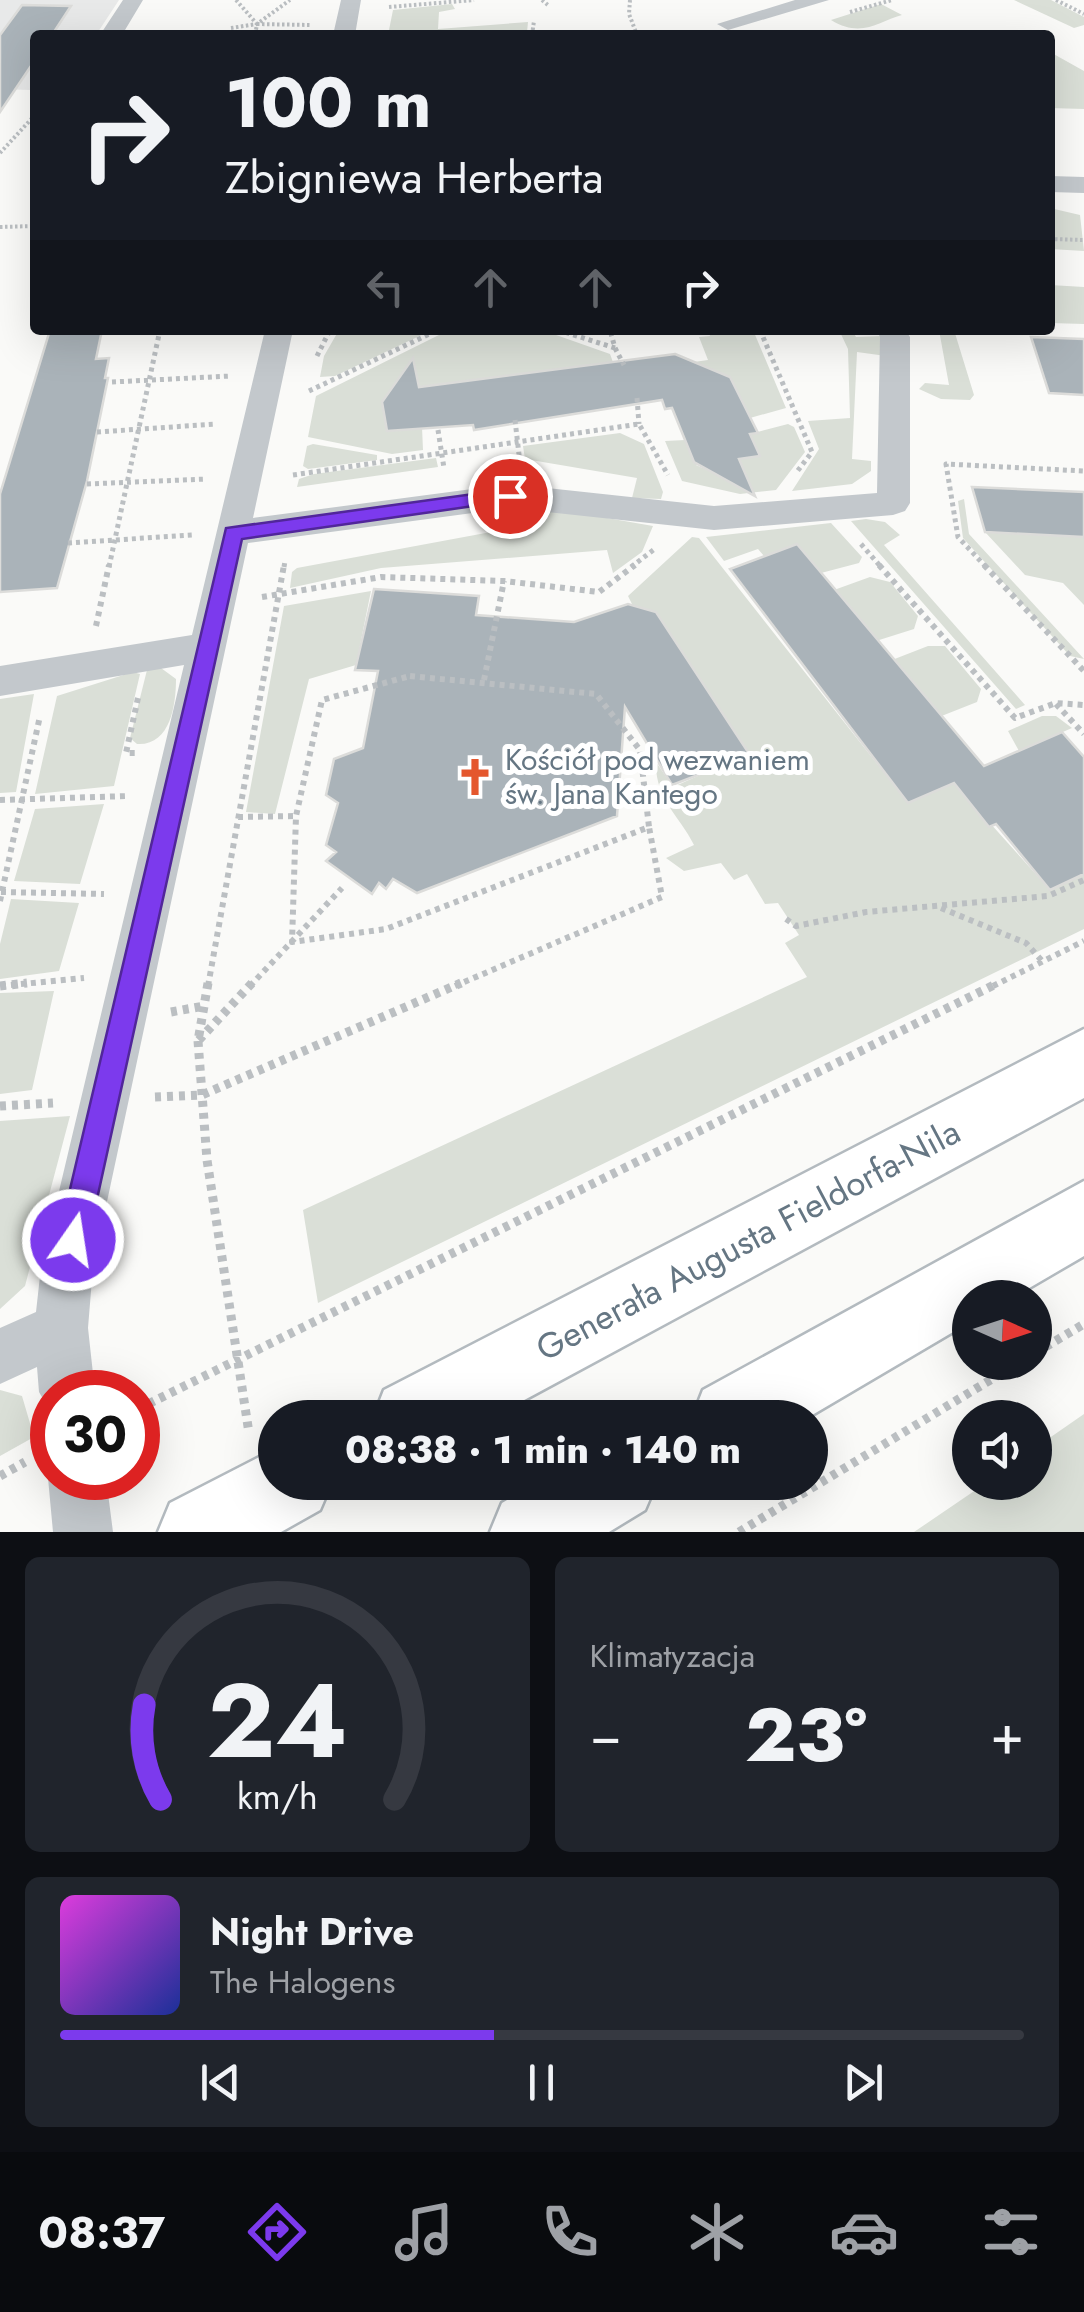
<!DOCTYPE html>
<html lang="pl">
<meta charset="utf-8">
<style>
:root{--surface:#171b24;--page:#20242c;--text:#f1f3f6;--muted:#9ea1a6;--line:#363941;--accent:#7c3aed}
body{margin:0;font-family:Jost,sans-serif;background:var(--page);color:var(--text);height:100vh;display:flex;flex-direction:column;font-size:38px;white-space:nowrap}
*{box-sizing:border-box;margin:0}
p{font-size:32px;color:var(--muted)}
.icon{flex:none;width:55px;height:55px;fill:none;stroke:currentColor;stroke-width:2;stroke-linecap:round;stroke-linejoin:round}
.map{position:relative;height:1532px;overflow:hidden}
.sheet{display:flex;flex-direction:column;gap:25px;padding:25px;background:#0d0f14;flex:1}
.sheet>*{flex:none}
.guide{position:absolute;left:30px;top:30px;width:1025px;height:305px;border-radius:10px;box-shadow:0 10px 40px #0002;background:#171b24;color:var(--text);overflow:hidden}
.needle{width:65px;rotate:93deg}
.controls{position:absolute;left:952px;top:1280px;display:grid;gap:20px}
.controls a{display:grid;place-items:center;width:100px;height:100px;border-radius:50%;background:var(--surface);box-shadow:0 10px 40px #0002;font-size:50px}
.speed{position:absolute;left:30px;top:1370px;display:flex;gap:20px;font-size:50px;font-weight:700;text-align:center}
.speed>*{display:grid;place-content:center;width:130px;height:130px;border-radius:50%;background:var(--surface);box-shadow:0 10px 40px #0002;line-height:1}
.speed .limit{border:15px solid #d22;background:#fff;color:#111}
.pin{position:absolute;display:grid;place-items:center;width:85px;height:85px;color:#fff;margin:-42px;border:5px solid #fff;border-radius:50%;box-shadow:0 2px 10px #0007}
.me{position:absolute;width:110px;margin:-55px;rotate:13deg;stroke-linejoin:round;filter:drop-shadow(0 0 8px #0008)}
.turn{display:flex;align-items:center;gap:35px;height:210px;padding:0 30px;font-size:45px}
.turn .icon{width:130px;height:130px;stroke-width:2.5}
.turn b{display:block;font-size:70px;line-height:85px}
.lanes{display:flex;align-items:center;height:95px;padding:0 30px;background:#0003;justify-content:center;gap:50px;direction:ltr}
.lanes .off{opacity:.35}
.big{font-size:75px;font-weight:800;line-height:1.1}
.sheet .tile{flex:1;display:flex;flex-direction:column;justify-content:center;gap:15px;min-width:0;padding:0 35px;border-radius:15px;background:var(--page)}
.sheet .dial{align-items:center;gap:0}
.dial svg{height:260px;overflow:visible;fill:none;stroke:var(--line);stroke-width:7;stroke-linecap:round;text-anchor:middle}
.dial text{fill:var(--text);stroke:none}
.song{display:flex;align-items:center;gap:30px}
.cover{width:120px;height:120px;border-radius:15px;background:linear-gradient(135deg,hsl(300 70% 55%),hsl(230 70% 35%))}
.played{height:10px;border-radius:5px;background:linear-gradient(90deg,var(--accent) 45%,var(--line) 45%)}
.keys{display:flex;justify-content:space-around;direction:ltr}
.heat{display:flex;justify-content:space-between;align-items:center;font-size:55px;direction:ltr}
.sheet .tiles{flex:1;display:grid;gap:25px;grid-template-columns:1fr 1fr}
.tile:last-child{grid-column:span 2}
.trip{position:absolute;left:258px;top:1400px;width:570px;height:100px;border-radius:50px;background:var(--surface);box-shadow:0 10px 40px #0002;font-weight:800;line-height:100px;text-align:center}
.menu{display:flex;height:160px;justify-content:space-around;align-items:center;background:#090b0e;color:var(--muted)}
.menu .icon{width:70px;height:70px}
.menu .on{color:var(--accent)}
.menu b{font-size:45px;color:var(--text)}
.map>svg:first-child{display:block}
.built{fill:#e8e9e9}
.green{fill:#dadfd7}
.building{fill:#aab3b9;stroke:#dcdcda;stroke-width:2.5}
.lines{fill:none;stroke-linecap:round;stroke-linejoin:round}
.secondary-casing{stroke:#b3babf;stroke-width:5}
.path-far3{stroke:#bbbfc2;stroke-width:4;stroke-dasharray:2.5 2.5;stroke-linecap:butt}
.path-far2{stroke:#bbbfc2;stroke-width:5;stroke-dasharray:4 4;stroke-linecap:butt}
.path-far1{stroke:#bbbfc2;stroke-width:6;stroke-dasharray:5 5;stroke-linecap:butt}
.path{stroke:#bbbfc2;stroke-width:9;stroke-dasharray:6 6;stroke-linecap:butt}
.street{fill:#c3c8cc;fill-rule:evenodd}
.secondary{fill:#fff;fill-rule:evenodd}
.tree{fill:#aab4a7}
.route{fill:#7c3aed;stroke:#51269a;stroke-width:2.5}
.labels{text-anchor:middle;stroke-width:10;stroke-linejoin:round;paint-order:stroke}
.poi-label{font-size:30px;fill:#657683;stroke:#fff;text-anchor:start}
.near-street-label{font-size:35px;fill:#657683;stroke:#fff}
</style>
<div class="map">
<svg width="1084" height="1532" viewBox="0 0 1084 1532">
<rect width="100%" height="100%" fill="#fafaf8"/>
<path class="built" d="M0 0H119L96 35H35V89L30 90 0 89Z"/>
<path class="green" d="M1014 0H1051L1084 17V25L1074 28Z
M452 4 455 9 439 12 438 29 528 22 527 32 388 35 393 10Z
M881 4 902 15C879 21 862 39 831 20Z
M1050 52 1084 71V109L1050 108Z
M1050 208 1080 215 1084 251 1050 249Z
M1050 285 1084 287V324L1050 323Z
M339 330H432L335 376 320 377 324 356Z
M542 330 610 354 614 365H586L575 375 572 367 499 377 422 427 423 450 392 454 308 437 316 396 447 331Z
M708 330H753L786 408 750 418 694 362 708 360 699 337 710 336Z
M839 330H852L856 337 882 336 886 356 857 352 852 459 871 461V471L852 484 792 491 819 449 808 421 850 418 848 349Z
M939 330H954L974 395 970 400 941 399 919 389 925 383 949 385Z
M788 424 794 427 805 452 776 490 740 494 682 481 665 441 685 440 692 457 702 464 696 465 714 473 742 469 739 459 759 456 750 434Z
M620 433 644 444 663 492 661 499 632 498 637 478 525 459 523 446Z
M313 444 377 455V460L308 469 303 466 307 446Z
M436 458 438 467 297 487 299 479 314 474Z
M964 499 969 534 1084 659 1070 656 963 538 958 501Z
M544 507 653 526 642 552 613 573 607 550 381 568 290 588 292 572 297 568 491 532 486 509Z
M866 519 885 522 900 535 884 545 1025 705 1016 709 851 521Z
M831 523 862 557 859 563 821 573 764 556 758 549 724 561 706 537Z
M985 532 1084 537V605L1063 583 1025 575Z
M692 537 699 538 908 803 954 783 1050 890 1084 874V929L318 1303 303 1210 807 977 785 943 799 935 778 903 765 904 747 874 734 880 721 863 684 871 666 858 694 845C679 815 655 799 656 762L673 787 725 764 732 775 756 765 656 613 633 606 628 596Z
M870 577 890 582 918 616 914 629 876 641 834 590Z
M371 591 356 665 309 679 275 814 246 812 284 606Z
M928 646H945L981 689 977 702 939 717 892 660Z
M161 668 176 679C176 706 170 746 137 744L130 738 147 670Z
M133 672 140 674 114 786 35 794 57 696Z
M34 694 16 792 0 793V699Z
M1042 716H1056L1072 728 1019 751 1008 731Z
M104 804 80 884 14 881 35 809Z
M11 899 79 903 59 971 0 979V944Z
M54 991 32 1090 0 1094V993Z
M70 1116 25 1286 0 1309V1121Z
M0 1390 22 1396 34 1437 0 1456Z
M1084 1414V1532H914L986 1483 1035 1482V1448Z"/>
<path class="building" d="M22 5 71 6 52 35H35V60L0 112V35Z
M50 330H102L96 359 109 358 105 378H108L87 481 57 588 0 592V494Z
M1031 337 1084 339V395L1049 393Z
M675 354 730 377 758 433 750 434 760 456 739 459 755 496 694 462 672 408 665 409 662 400 474 430 473 425 387 431 382 402 413 358 419 387Z
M972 487 1084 492V537L985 532Z
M797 544 984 766 1062 732 1084 757V874L1050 890 996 824 989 827 954 783 908 803 730 569Z
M374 589 479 596 476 615 574 622 628 604 656 612 750 755 672 785 625 707 617 816 417 893 393 879 386 889 379 883 372 894 326 861 336 852 326 845 338 803 326 795 334 759 363 748 378 671 355 670Z"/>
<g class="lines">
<g class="secondary-casing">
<path id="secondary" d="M1084 1029V1098L491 1418H373L384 1390Z
M1084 1181V1256L1012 1298H970V1322L807 1418H692L703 1390Z
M275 1449V1482H332L320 1510 281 1532H158L170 1503Z
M538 1482H657L645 1510 609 1532H490L502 1503Z"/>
</g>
<path class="path-far3" d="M236 0 257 24 255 35
M542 0 549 6
M630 0 629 14 637 35
M1056 0 1084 14
M389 7 474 0
M850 12 892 0
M257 24 310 25
M231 28 257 24 290 0
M532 35 534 21
M0 153 35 115
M0 227 35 226
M1050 239 1084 240"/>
<path class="path-far2" d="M558 330 615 348 610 330
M760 330 812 452 796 473
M615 348 624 365
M317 356 330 330
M112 382 231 376
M309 391 438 330
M637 398 639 424
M515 420 520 463
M438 430 444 468
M97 432 216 424
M293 475 639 424 668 475
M87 484 206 479
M68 543 192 535
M861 544 881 567
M109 567 160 330
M284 567 285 561
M631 567 656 548
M986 567 958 537 946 464 1084 471"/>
<path class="path-far1" d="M879 565 1015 718 1056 703 1083 705
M984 565 1084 671
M262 597 381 577 504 581 599 592 635 565
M96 626 109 565
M410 676 596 694 640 750 649 827 386 929 292 942 296 816 322 700Z
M484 680 504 581
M138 698 126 753H138
M1056 704 1084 734
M0 800 129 796
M238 817 296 816
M1 892 104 894
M0 901 40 716
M941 908 1026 943 1043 962
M786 919 796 926 866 912 1048 896 1084 880
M1 986 84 978
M208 986 284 565
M250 986 342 888
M455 986 662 897 649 827
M993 986 1084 941"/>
<path class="path" d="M208 983 198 1041 252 983
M0 986 27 983
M171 1012 204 1006
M198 1041 207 1160 249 1433
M155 1097 202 1095 461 983
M0 1106 53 1103
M1035 1353 1084 1324
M138 1409 998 983
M0 1476 25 1462
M739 1532 1020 1362"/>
<path class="street" d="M123 0H143L122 35H100Z
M341 0H361L355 35H333Z
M795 0H829L728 30 717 24Z
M1050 176 1084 177V193L1050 192Z
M265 330H293L253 518 510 484 714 506 877 493 880 337 877 330H905L910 337V503L905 511 893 515 714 530 510 508 248 543 93 1267 88 1328 95 1392H52V1414L39 1392 37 1367 0 1384V1328L36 1312 41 1267 184 665 0 696V666L192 635Z
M52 1467V1478H106L113 1532H53L48 1478Z"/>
<use href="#secondary" class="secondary"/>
</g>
<circle class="tree" cx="525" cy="519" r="12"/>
<path class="route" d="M510 489 516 491V500L242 539 88 1240 83 1251 73 1255 63 1251 58 1240 226 528Z"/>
<defs>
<g id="church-bare" transform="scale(3)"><path d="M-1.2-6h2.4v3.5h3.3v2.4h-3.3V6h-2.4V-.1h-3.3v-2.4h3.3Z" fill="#e4572e" stroke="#fff" stroke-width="2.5" paint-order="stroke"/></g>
</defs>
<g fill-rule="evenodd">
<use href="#church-bare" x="475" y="777"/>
</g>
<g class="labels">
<g class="poi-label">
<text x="505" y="770">Kościół pod wezwaniem<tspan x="505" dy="34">św. Jana Kantego</tspan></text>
</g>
<g class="near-street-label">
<text transform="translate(748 1240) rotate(-28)" y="12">Generała Augusta Fieldorfa-Nila</text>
</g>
</g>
</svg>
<div class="controls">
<a><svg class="needle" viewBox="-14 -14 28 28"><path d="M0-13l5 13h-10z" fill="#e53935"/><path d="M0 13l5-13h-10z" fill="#9ea1a6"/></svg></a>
<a><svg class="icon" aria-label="sound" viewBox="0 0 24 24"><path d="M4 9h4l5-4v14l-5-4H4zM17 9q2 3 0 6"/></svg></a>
</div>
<div class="speed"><div class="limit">30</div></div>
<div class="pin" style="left:510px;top:496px;background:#d93025"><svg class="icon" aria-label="arrive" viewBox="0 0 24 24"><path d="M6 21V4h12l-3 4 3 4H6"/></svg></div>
<svg class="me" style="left:73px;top:1240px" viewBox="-20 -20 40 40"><circle r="17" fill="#7c3aed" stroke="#fff" stroke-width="3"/><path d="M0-11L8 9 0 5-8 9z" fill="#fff"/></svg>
<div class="trip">08:38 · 1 min · 140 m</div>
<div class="guide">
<div class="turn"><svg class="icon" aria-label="right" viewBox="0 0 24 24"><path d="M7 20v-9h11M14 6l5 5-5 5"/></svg><div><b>100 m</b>Zbigniewa Herberta</div></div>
<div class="lanes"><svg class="icon off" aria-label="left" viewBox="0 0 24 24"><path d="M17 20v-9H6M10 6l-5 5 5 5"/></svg><svg class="icon off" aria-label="ahead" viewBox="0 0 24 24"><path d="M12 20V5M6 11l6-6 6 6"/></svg><svg class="icon off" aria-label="ahead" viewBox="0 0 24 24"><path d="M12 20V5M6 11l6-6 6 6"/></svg><svg class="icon" aria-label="right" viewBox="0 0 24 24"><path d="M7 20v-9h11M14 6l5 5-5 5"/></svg></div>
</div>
</div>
<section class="sheet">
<div class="tiles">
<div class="tile dial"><svg viewBox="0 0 100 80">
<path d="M14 69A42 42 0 1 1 86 69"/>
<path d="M14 69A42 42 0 0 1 9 40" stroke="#7c3aed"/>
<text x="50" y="56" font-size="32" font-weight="700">24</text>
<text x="50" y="72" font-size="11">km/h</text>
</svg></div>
<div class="tile"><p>Klimatyzacja</p>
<div class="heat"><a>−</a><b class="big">23°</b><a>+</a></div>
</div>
<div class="tile">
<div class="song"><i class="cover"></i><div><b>Night Drive</b><p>The Halogens</p></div></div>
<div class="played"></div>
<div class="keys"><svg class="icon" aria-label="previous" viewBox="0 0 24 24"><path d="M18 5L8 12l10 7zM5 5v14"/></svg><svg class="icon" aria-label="pause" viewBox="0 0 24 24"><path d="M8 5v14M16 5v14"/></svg><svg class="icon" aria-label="next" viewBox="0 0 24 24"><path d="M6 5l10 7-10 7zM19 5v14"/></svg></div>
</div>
</div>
</section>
<nav class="menu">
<b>08:37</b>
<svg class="icon on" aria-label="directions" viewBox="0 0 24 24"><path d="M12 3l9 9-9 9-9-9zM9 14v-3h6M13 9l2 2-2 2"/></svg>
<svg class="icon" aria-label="music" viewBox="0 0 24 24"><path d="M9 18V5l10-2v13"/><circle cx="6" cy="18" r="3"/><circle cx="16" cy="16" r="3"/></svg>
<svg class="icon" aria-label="phone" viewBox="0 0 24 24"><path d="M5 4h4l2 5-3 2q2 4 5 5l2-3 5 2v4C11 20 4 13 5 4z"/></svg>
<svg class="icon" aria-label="climate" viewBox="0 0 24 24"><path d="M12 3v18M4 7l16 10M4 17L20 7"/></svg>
<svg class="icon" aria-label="car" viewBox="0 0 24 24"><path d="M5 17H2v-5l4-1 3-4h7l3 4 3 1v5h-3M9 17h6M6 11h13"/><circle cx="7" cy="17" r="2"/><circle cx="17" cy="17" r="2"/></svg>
<svg class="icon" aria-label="filters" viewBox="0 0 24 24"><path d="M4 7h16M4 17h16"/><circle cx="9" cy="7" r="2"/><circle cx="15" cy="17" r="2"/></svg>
</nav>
